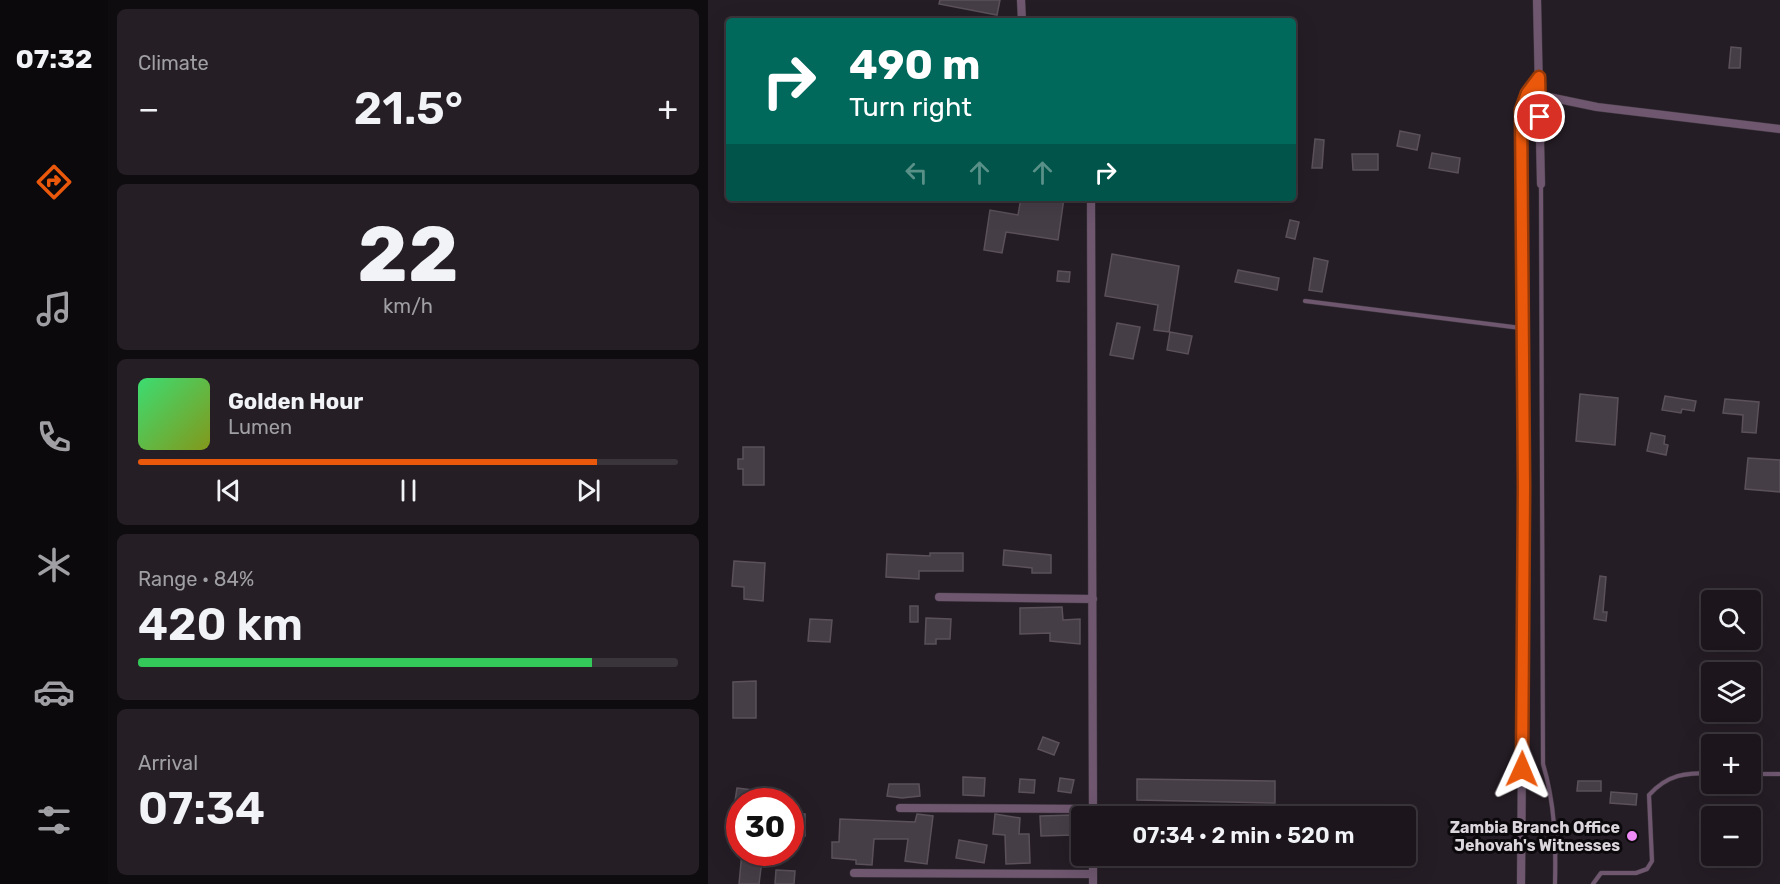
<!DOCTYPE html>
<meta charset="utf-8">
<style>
:root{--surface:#1c161c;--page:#251f25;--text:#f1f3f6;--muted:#a09fa3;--line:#3a353b;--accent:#ea580c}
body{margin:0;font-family:Rubik,sans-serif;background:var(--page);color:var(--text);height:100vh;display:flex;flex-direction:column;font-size:22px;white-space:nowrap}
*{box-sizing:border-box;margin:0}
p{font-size:20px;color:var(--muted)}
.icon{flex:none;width:33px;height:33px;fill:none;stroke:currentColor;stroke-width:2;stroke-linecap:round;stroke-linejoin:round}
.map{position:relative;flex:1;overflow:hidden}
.panel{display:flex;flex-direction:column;gap:9px;padding:9px;background:#0f0c0f;width:600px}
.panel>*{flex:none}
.top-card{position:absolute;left:18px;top:18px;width:570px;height:183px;border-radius:6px;box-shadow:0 6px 24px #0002,0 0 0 2px var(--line);background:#00695c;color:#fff;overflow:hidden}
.controls{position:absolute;left:993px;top:590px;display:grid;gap:12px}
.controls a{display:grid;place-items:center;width:60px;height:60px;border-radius:6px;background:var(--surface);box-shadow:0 6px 24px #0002,0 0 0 2px var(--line);font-size:30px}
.speed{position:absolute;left:18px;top:788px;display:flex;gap:12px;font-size:30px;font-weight:700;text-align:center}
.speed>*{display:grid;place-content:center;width:78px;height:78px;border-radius:50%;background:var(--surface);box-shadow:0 6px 24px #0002,0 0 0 2px var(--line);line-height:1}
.speed .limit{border:9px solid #d22;background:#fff;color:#111}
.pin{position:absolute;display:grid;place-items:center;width:51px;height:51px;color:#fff;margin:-26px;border:3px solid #fff;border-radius:50%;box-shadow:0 2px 6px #0007}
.me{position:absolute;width:66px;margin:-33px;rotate:1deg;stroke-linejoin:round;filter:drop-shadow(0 0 4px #0008)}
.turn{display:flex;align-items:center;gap:21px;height:126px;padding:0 24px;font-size:27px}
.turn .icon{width:78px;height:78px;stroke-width:2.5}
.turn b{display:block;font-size:42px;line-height:51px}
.lanes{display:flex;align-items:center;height:57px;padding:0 24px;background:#0003;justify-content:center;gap:30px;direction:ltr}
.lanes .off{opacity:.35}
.big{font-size:45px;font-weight:600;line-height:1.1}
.panel .card{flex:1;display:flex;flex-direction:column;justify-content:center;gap:9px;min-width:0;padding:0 21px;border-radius:9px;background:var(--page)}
.panel .dial{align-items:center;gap:0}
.dial b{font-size:78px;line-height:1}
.song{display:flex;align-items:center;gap:18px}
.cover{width:72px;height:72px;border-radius:9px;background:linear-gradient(135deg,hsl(140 70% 55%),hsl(70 70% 35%))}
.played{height:6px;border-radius:3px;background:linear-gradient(90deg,var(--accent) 85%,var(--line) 85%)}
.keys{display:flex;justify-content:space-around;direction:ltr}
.heat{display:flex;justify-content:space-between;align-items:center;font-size:33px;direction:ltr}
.charge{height:9px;border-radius:4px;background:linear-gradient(90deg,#34c759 84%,var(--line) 0)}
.trip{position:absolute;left:363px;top:806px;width:345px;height:60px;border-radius:6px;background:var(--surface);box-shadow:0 6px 24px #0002,0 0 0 2px var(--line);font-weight:600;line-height:60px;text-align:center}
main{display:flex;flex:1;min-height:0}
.dock{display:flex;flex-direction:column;width:108px;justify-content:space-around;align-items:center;background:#0b090b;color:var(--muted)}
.dock .icon{width:42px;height:42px}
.dock .active{color:var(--accent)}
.dock b{font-size:27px;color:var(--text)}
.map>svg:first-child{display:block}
.building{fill:#463e47;stroke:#5a515a;stroke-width:1.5}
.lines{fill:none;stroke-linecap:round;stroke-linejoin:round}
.service-casing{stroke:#3e373e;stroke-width:5}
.minor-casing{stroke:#3e373e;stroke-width:9}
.service{stroke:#6e576f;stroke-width:4}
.minor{stroke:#6e576f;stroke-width:8}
.route-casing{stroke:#983908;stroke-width:15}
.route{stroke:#ea580c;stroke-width:10}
.poi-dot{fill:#ef8bf6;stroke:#0c090c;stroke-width:2}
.labels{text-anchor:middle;stroke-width:6;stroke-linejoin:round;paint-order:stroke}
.poi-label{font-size:16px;font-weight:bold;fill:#dbd6db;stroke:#0c090c;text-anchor:end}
</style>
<main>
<nav class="dock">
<b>07:32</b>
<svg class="icon active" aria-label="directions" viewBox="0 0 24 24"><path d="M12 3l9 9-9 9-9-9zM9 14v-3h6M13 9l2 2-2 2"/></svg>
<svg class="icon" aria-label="music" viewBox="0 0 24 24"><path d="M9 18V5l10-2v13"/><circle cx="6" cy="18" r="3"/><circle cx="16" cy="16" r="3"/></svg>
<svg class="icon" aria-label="phone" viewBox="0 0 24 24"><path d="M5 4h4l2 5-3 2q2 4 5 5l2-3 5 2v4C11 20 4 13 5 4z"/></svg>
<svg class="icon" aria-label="climate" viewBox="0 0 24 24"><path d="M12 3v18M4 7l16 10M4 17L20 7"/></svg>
<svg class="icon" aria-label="car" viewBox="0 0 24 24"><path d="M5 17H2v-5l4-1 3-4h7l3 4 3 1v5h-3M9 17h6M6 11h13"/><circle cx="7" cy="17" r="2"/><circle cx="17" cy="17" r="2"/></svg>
<svg class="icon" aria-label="filters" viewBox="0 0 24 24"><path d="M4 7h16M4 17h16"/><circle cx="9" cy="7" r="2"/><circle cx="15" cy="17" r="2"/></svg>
</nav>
<section class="panel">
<div class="card"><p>Climate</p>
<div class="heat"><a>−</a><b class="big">21.5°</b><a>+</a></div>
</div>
<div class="card dial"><b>22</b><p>km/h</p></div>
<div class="card">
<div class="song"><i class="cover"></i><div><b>Golden Hour</b><p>Lumen</p></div></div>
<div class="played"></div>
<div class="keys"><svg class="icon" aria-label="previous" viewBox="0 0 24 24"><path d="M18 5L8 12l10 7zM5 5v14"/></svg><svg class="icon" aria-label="pause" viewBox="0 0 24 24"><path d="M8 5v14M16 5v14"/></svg><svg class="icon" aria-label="next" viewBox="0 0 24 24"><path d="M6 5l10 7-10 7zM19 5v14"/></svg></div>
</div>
<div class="card"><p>Range · 84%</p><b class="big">420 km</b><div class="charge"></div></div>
<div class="card"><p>Arrival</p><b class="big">07:34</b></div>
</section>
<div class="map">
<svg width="1072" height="884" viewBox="0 0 1072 884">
<rect width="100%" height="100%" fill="#251d25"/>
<path class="building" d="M232 0H292L289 15 231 4Z
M1023 47 1033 48 1032 68H1021Z
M692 131 712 135 709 150 689 146Z
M607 139 616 140 614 168H604Z
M724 153 752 158 750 173 721 168Z
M644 154H670V170H645Z
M313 198H356L350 240 298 232 294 253 276 250 282 210 310 215Z
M582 220 591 222 587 239 578 237Z
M404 254 471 266 461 332 446 330 450 305 397 296Z
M606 258 620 261 614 292 601 290Z
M530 270 571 278 569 290 527 282Z
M350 271 362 272 361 282 349 281Z
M409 323 432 327 425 359 402 355Z
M462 332 484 336 480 354 459 350Z
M872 394 910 398 907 445 868 441Z
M957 396 988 401 986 411 974 409 973 413 954 410Z
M1017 399 1051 402 1048 433 1034 432 1035 415 1015 413Z
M943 433 957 436 956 444 960 445 958 455 939 451Z
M35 447H56V485H35V469H30V459H35Z
M1040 458 1072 460V492L1037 489Z
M296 550 343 555V573H324V568L295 565Z
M222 553H255V571H211V579L178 577 179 554 222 556Z
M26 561 57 563 55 601 36 599V587L24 586Z
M892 576 898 577 895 612H899L898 621 886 619Z
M202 606H210V622H202Z
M354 607 355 620 372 619V644L342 641V633L312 634V608Z
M218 618 243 619 242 639H228V644H217Z
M102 619 124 620 122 642 100 641Z
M48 681V718H25V682Z
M335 737 351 743 346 755 330 749Z
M255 777 277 778 276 796 255 795Z
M352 778 366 780 363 793 350 791Z
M312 779 327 780 326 793 311 792Z
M429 779 567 781V803L429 800Z
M870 781H893V791H869Z
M181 784H211L212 796 194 798 179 796Z
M29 788 53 791 52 801H27Z
M903 792 929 794 928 805 902 803Z
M82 814H97V836H90V846H82Z
M209 814 225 816 219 864 197 861 200 839H166L164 865 148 864V860L124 858V842H131L132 819 207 822Z
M287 814 312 818 311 834H321L322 863 298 864 297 835 285 834Z
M364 815 365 835 333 836 332 816Z
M251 840 279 845 276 863 248 858Z
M34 852H55L51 884H31Z
M405 855H455V862L405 863Z
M68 870 87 871 86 884H67Z"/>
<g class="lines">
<g class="service-casing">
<path id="service" d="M833 184 835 764C847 804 848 843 847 884
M597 301 813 328
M1042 774H1072
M885 884 893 873H928L939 869 944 861 941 795C960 774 977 773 1004 773"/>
</g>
<g class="minor-casing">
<path id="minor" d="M313 0 314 21
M829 0 833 184
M831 95 889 107 1072 129
M383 198 385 816
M231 597 385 599
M192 808 385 809
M146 873 385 874
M385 884V855
M813 884 816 487 813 110 819 93 831 77"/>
</g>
<use href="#service" class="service"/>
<use href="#minor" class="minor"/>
</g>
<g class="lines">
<g class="route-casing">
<path id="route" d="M814 769 816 487 813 110 819 93 831 77 832 117"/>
</g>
<use href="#route" class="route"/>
</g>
<circle class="poi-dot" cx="924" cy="836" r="6"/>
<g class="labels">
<g class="poi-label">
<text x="912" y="833">Zambia Branch Office<tspan x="912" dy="18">Jehovah's Witnesses</tspan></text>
</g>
</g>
</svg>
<div class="controls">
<a><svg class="icon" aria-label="search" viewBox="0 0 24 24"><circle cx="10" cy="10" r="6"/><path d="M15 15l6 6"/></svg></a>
<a><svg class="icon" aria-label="layers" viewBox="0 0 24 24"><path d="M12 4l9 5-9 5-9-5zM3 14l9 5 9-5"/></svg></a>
<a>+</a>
<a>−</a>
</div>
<div class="speed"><div class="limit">30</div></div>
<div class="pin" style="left:832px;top:117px;background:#d93025"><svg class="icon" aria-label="arrive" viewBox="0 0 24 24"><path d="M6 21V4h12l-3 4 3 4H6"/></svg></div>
<svg class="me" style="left:814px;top:769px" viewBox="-20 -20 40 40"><path d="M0-17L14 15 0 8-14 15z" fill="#ea580c" stroke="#fff" stroke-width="4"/></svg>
<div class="trip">07:34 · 2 min · 520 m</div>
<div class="top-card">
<div class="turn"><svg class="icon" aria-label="right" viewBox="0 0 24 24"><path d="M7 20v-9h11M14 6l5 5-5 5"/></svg><div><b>490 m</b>Turn right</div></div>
<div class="lanes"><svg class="icon off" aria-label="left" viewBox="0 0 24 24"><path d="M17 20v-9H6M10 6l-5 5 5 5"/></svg><svg class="icon off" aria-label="ahead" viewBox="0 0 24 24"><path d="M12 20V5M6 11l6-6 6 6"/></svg><svg class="icon off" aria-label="ahead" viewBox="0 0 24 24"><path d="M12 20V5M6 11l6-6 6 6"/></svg><svg class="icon" aria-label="right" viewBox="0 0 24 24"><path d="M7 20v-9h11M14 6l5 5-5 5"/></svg></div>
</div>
</div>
</main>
